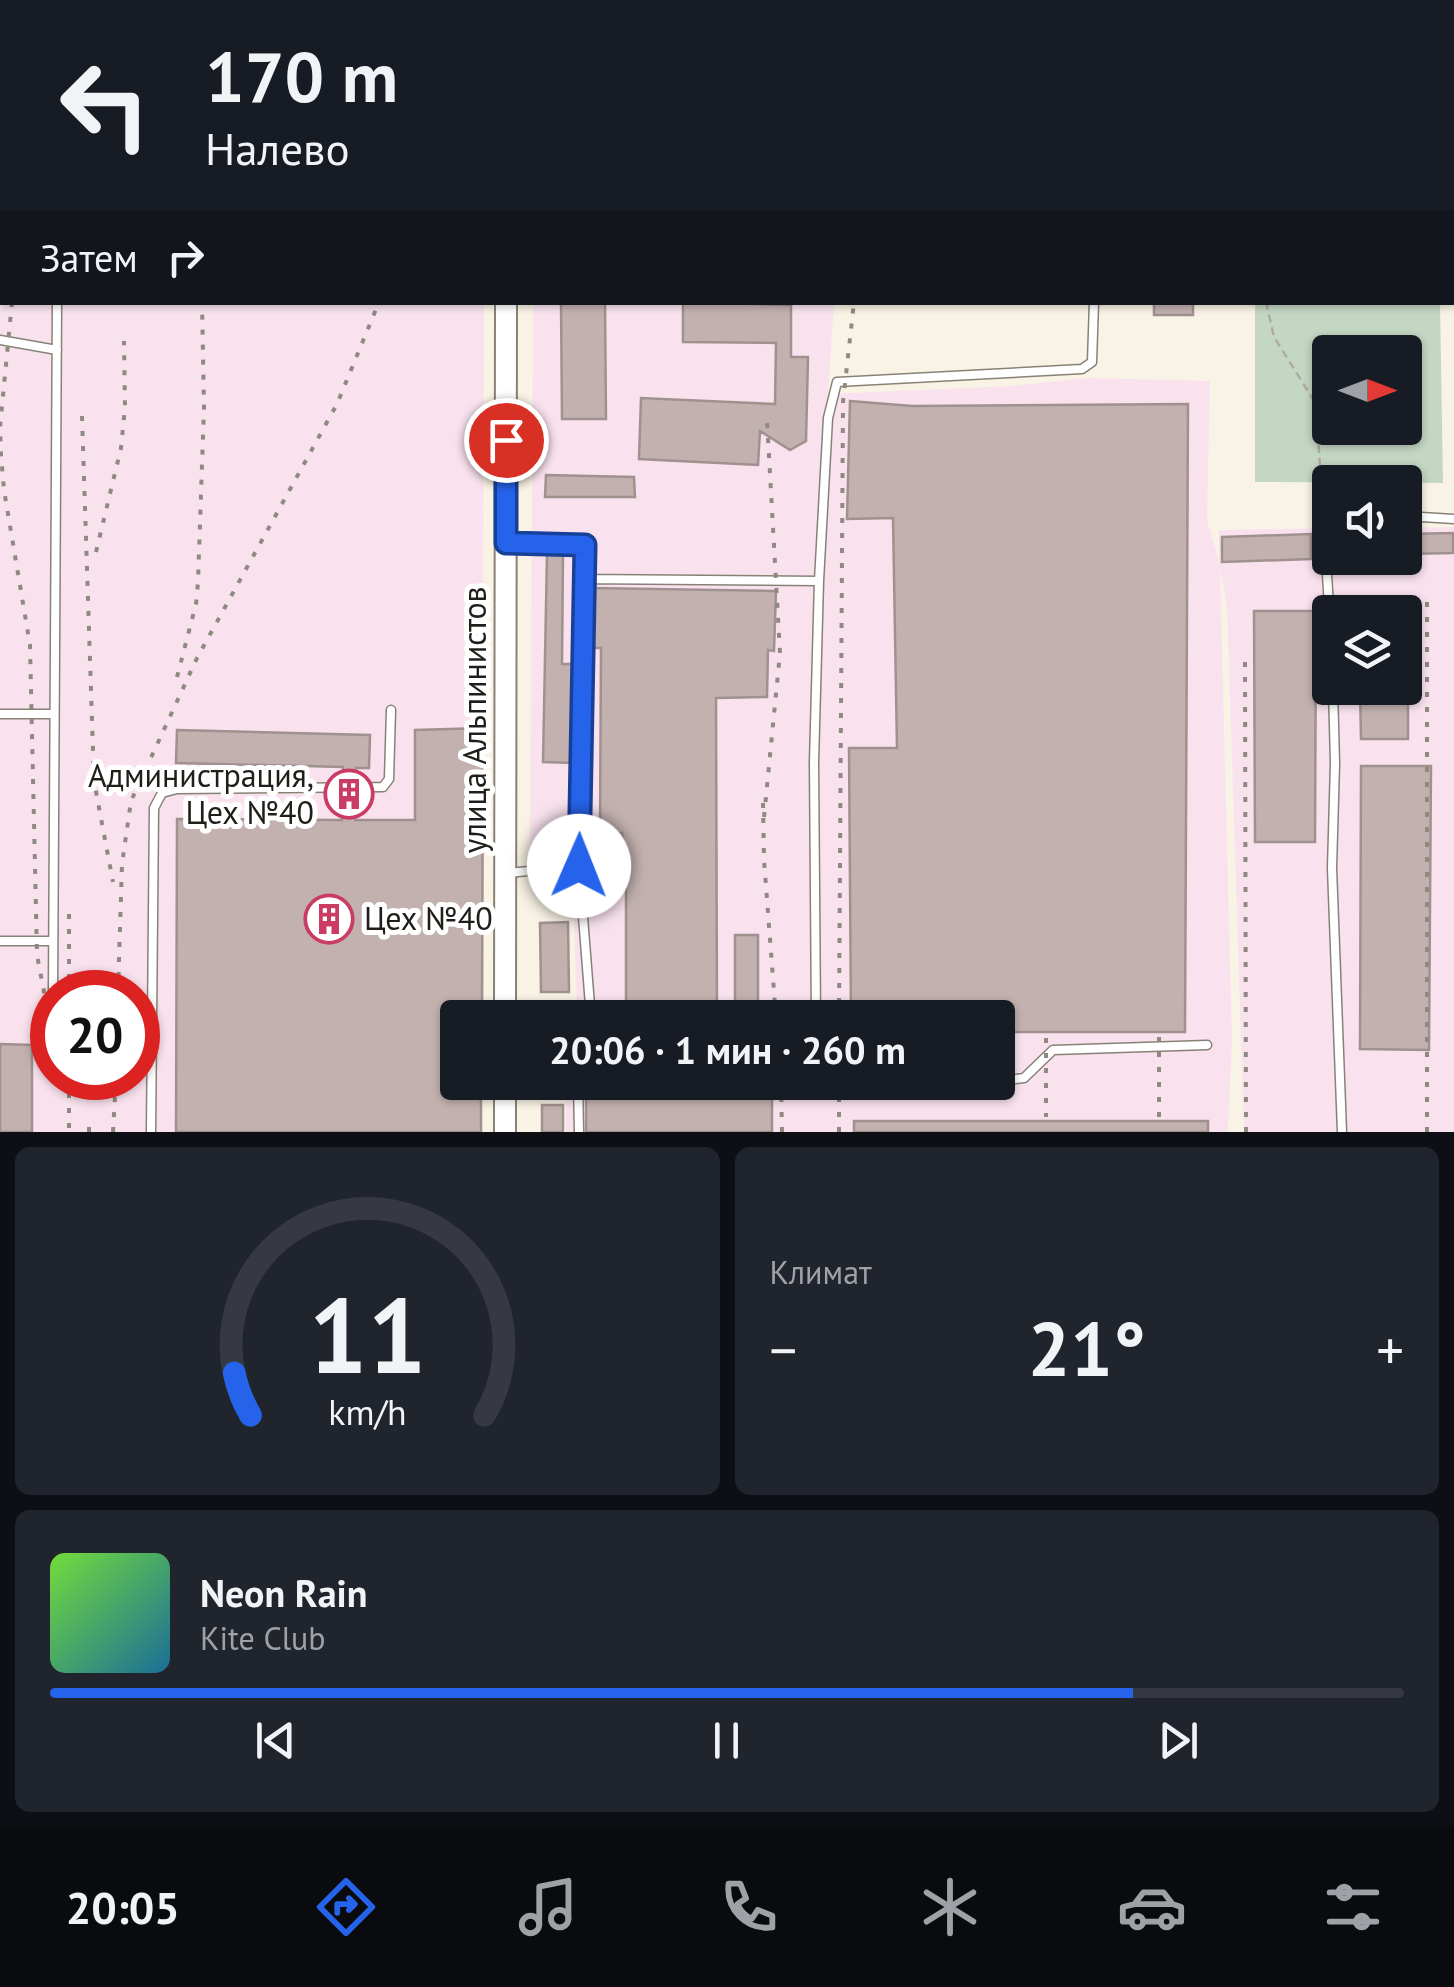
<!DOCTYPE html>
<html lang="ru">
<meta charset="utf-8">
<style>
:root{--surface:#171b24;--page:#20242c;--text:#f1f3f6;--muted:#9ea1a6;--line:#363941;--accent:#2563eb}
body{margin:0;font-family:"PT Sans",sans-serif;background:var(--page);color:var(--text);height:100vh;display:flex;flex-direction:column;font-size:38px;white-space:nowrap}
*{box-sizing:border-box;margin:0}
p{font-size:32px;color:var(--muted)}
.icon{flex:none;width:55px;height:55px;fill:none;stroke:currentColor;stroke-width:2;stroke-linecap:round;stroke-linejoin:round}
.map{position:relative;height:1132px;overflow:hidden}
.side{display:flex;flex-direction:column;gap:15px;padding:15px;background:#0d0f14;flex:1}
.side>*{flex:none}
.guide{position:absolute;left:0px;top:0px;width:1455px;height:305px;box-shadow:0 2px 8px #0004;background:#171b24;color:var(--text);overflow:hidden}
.needle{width:65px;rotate:90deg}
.fabs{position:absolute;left:1312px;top:335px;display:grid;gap:20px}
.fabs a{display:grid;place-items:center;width:110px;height:110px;border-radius:10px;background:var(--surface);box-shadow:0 2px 8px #0004;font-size:50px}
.speed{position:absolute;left:30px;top:970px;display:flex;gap:20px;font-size:50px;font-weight:700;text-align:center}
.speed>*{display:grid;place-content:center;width:130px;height:130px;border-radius:50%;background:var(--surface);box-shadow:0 2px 8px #0004;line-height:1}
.speed .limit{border:15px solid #d22;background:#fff;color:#111}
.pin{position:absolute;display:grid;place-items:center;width:85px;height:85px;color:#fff;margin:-42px;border:5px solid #fff;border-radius:50%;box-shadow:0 2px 10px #0007}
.me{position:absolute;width:110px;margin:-55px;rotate:1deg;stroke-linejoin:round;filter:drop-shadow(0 0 8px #0008)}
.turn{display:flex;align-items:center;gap:35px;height:210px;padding:0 40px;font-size:45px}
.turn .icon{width:130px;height:130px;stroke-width:2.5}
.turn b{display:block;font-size:70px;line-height:85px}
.then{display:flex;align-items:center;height:95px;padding:0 40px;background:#0003;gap:20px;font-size:38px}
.big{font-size:75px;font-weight:700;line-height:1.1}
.side .tile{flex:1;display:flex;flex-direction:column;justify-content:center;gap:15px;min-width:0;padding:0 35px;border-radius:15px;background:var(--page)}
.side .dial{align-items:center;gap:0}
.dial svg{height:260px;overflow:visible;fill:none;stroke:var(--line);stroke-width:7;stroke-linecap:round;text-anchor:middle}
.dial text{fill:var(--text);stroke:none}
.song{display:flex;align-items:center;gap:30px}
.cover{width:120px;height:120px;border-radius:15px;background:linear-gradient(135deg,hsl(100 70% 55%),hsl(200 70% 35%))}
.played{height:10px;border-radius:5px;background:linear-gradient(90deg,var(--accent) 80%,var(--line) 80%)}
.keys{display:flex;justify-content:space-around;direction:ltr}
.heat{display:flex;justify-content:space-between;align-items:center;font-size:55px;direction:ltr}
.side .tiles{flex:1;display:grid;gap:15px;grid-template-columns:1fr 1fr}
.tile:last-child{grid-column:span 2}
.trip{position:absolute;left:440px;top:1000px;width:575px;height:100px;border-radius:10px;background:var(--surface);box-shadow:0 2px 8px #0004;font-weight:700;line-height:100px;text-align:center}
.menu{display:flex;height:160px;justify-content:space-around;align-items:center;background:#090b0e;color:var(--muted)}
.menu .icon{width:70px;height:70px}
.menu .on{color:var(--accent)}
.menu b{font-size:45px;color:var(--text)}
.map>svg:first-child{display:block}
.industrial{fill:#f9e2ee;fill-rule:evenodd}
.green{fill:#c4d7c3;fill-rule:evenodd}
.building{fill:#c2b1af;stroke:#a1918e;stroke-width:2.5}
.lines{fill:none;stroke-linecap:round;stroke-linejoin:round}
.service-casing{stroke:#878275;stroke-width:11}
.secondary-casing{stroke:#878275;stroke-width:24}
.path{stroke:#b0aba0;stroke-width:2.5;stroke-dasharray:8 5;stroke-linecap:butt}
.service{stroke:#fff;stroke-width:8}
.secondary{stroke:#fff;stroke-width:20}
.rail{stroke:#8e8a80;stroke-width:4;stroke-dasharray:5 10;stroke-linecap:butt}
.route-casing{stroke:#184099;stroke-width:25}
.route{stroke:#2563eb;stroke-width:18}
.labels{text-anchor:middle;stroke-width:10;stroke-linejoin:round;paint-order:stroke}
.street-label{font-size:32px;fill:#201e19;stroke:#fff}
.poi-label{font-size:32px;fill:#201e19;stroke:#fff;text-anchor:end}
</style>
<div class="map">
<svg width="1454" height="1132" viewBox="0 0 1454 1132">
<rect width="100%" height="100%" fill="#f9f3e5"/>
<path class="industrial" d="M0 0H484L2 2V302L484 303 482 1017 458 1018V1082L481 1083V1132H0ZM52 992H138V1078H52Z
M541 0H840L541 2Z
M533 303H834L828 394 1011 386 1087 378 1210 381 1207 520 1219 562V530L1330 528V558H1405V528L1454 527V1132H1244L1227 606 1220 568 1232 1039 1228 1132H566V1103L570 1083 998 1082V1018L577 1017 574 920 533 895 530 859ZM1330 612H1405V688H1330Z"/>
<path class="green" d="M1255 303H1440L1443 483 1255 482ZM1330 352H1405V428H1330Z"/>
<path class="building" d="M561 302H605L606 419H562Z
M683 302 791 305V357H808L806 441 790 450 760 431 758 465 639 459 641 398 775 404 776 343 683 342Z
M1154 302H1193V315H1154Z
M850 401 912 406 1188 404 1185 1032H998V1018H851L849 748H897L893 518 847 519Z
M546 475 634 477 635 497H545Z
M1453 533V553L1405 554V534Z
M1311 534V559L1222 562V537Z
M547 554H563L562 664H575L573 763 543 762Z
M592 588 776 591 774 651 768 650 767 697 716 698 717 1018H626V856L622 833 600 834 601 648H591Z
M1254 611H1316L1315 842H1255Z
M1360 688H1408V739H1361Z
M483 728 482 1018H458V1082H481V1132H176L177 819 342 820V795H355V820H415V730Z
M177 730 370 735 369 768H356V780H343V767L176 763Z
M1361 766H1431L1429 1050 1360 1049Z
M568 922 569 992H541L540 923Z
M735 935H758V1012H735Z
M0 1044 32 1045V1132H0Z
M586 1082H772V1132H586Z
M542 1105H563V1132H542Z
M854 1121H1208V1132H854Z"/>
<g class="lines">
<g class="service-casing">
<path id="service" d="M57 0V2
M1092 0V2
M660 2V0
M0 340 57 350
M1330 512 1323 510 1330 623
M1405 516 1454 519
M582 579 819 581 828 418 837 382 1082 369 1092 362 1094 302
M1333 688 1335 763 1332 868 1342 1132
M0 714H53
M579 866 591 1018
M508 873 579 866 585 545 510 543
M0 941H53
M53 992 57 302
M509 1016 547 1018
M816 1018 814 762 819 581
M52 1052V1044
M998 1081 1024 1078 1053 1050 1207 1045
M578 1082 579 1132
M872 1082 941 1087 984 1082
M151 1132 154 808 162 793 177 789 383 787 389 779 391 710"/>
</g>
<g class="secondary-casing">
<path id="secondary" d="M506 0V2
M505 1018 506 302
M505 1082V1132"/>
</g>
<path class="path" d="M1069 0V2
M1272 0V2
M1266 302 1274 337 1316 404 1322 498"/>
<use href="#service" class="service"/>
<use href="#secondary" class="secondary"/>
<path class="rail" d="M205 0V2
M427 0 428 2
M865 0V2
M225 2 226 0
M0 112 2 122
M12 302 0 427 1 455 4 490 30 645 37 955 52 1034
M82 416 94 781 113 882
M96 552 121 448 125 407 124 341
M1245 662 1246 1132
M177 677 196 604 198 582 204 407 202 302
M763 803 764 860 776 1018
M764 817 780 653 767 420
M69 914V992
M118 992 122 864 131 801 197 658 337 404 379 302
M839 1018 843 402 854 302
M1159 1037V1118
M1046 1038V1117
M69 1078V1132
M781 1082 782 1132
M89 1132V1127
M113 1132 116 1078
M839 1132V1082
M1427 1132V602"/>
</g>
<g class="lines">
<g class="route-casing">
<path id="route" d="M506 440V543L585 545 579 866"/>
</g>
<use href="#route" class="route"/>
</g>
<defs>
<g id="building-ring" transform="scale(2.5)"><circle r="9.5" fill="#fff" stroke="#ca3c64" stroke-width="1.5"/><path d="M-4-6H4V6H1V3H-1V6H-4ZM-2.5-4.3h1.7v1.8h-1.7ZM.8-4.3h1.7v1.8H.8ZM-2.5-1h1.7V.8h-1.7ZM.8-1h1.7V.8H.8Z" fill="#ca3c64"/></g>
</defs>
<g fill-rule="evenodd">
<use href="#building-ring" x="349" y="794"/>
<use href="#building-ring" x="329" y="919"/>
</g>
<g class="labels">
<g class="street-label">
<text transform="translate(475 720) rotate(-90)" y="11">улица Альпинистов</text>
</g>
<g class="poi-label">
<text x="314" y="787">Администрация,<tspan x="314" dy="37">Цех №40</tspan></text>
<text x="364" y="930" text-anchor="start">Цех №40</text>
</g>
</g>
</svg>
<div class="fabs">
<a><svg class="needle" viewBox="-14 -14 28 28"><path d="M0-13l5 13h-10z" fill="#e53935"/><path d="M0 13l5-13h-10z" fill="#9ea1a6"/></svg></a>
<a><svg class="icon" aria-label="sound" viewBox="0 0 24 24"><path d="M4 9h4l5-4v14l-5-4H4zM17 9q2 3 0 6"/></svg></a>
<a><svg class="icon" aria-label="layers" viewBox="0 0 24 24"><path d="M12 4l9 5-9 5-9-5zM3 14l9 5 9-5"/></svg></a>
</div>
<div class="speed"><div class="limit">20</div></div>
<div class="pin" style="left:506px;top:440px;background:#d93025"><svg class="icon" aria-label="arrive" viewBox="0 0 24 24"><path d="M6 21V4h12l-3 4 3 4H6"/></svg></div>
<svg class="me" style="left:579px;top:866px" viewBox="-20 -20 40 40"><circle r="19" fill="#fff"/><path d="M0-13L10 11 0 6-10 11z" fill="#2563eb"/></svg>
<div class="trip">20:06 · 1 мин · 260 m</div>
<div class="guide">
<div class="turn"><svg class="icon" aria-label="left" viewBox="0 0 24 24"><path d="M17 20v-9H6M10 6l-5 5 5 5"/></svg><div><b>170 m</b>Налево</div></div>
<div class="then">Затем<svg class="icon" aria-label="right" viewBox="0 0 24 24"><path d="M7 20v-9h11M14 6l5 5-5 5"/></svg></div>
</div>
</div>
<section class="side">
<div class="tiles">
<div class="tile dial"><svg viewBox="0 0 100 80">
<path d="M14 69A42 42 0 1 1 86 69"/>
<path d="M14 69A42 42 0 0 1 9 56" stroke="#2563eb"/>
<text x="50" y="56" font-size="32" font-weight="700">11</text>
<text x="50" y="72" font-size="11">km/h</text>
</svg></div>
<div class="tile"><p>Климат</p>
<div class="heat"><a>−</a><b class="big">21°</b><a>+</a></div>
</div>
<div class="tile">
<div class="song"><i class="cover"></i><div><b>Neon Rain</b><p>Kite Club</p></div></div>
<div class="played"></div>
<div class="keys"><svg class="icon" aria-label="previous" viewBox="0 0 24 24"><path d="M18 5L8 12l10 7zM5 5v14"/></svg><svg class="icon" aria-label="pause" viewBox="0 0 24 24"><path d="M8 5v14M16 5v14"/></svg><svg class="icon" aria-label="next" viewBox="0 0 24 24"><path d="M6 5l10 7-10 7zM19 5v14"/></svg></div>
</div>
</div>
</section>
<nav class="menu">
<b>20:05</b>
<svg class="icon on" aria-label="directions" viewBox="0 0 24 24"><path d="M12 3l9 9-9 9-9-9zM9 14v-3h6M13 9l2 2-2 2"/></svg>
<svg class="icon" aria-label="music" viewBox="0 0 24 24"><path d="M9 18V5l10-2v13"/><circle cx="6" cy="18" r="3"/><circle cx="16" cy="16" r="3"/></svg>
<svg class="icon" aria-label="phone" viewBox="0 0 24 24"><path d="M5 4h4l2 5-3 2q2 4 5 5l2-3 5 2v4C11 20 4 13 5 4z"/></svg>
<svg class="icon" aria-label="climate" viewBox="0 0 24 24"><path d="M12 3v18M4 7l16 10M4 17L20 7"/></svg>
<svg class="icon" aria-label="car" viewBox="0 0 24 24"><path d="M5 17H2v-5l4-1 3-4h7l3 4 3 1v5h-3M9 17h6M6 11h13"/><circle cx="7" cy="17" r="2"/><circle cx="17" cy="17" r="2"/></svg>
<svg class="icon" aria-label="filters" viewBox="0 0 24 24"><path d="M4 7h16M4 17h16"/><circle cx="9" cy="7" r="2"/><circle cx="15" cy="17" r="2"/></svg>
</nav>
